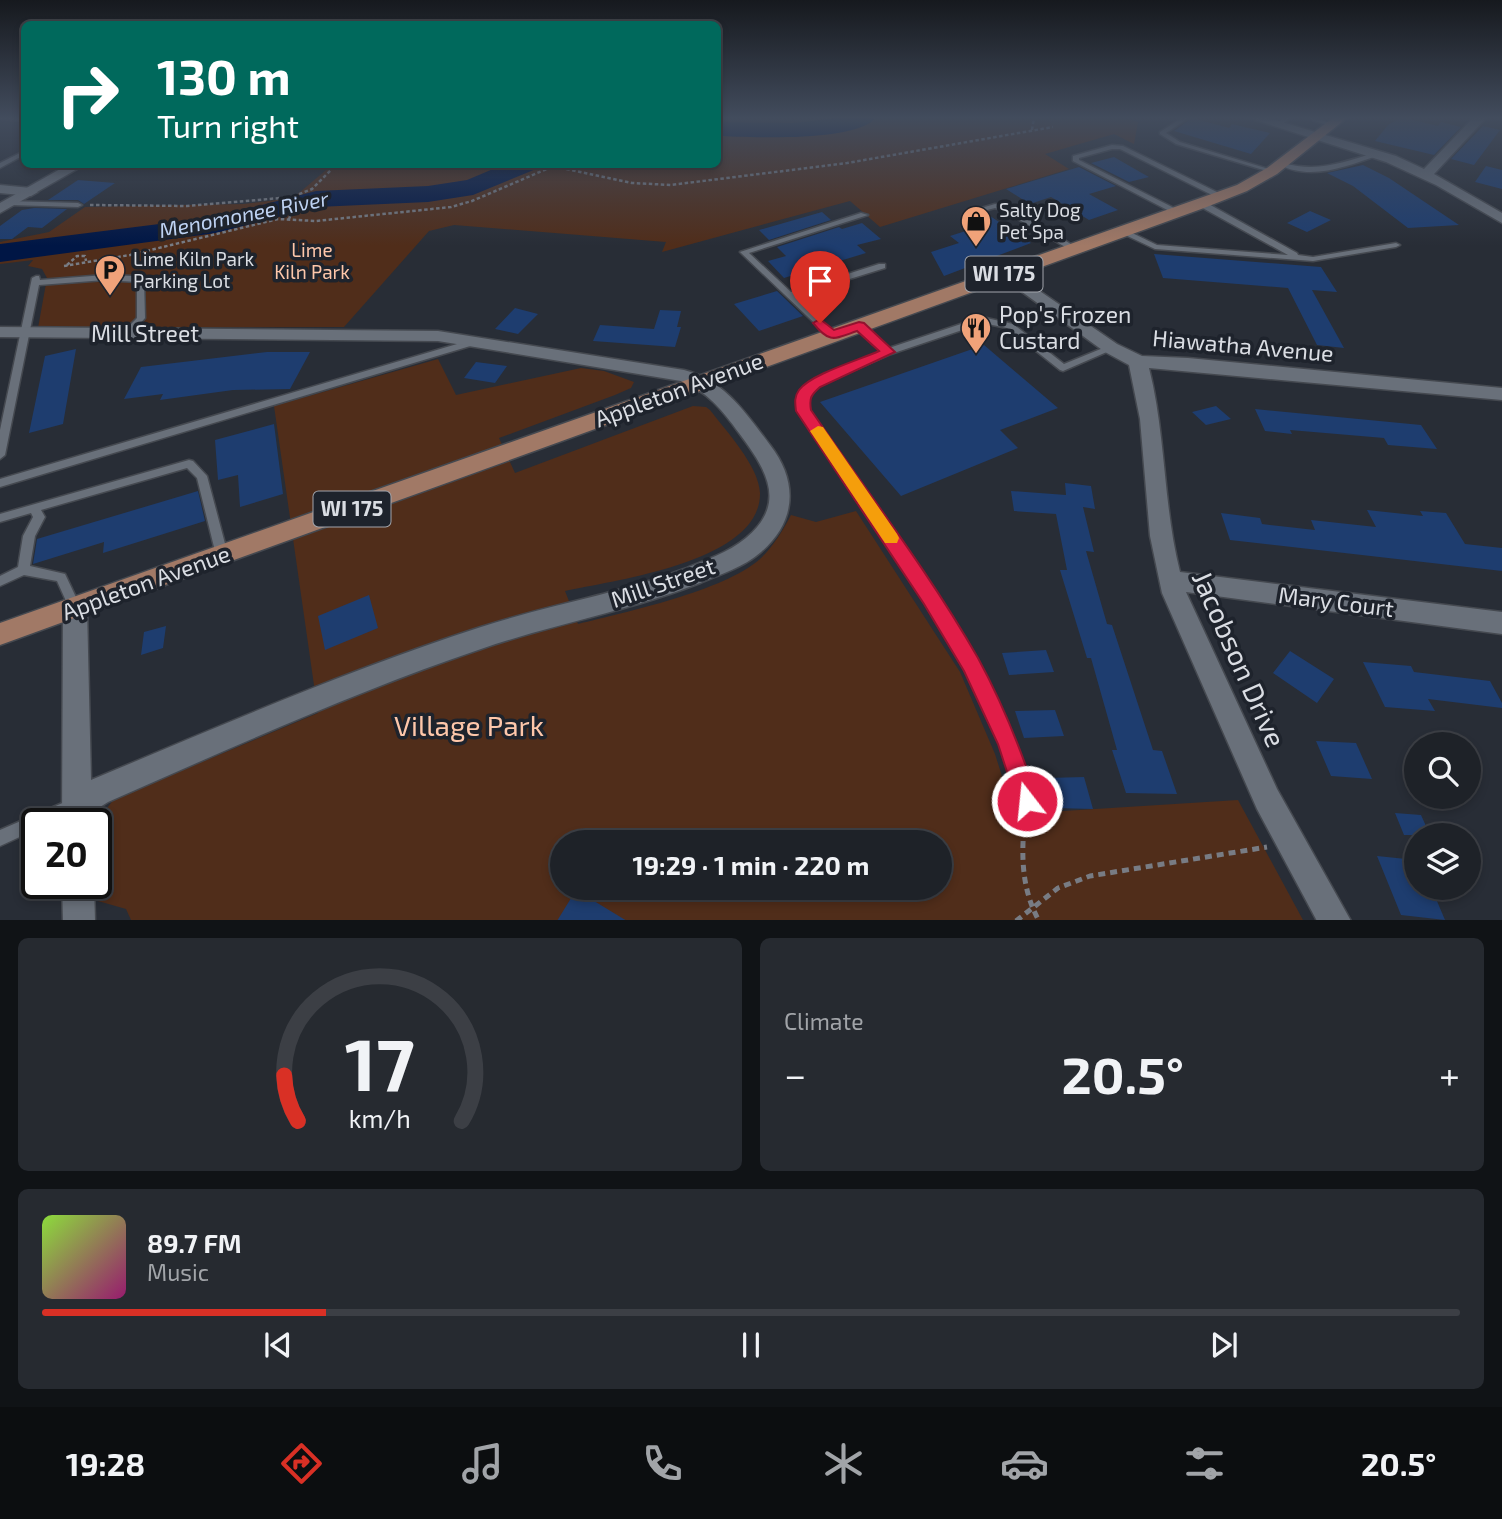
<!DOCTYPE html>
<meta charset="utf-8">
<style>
:root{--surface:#1e2228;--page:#262a30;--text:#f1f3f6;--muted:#a1a4a8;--line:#3c3f45;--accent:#d93025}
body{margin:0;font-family:"Exo 2",sans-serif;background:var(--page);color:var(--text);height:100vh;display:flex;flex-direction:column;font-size:26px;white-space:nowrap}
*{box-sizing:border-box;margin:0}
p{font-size:23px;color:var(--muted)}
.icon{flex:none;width:38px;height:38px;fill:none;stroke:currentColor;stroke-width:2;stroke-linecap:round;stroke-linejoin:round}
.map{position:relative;height:920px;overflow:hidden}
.sheet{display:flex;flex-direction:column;gap:18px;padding:18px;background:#101316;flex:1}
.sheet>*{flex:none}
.hud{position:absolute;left:21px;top:21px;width:700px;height:147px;border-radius:10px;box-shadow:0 4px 10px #0003,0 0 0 2px var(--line);background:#00695c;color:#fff;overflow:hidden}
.buttons{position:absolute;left:1404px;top:732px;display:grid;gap:14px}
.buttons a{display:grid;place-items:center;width:77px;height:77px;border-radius:50%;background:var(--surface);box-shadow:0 4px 10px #0003,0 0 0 2px var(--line);font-size:35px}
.speed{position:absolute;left:21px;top:808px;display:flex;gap:14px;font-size:35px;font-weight:700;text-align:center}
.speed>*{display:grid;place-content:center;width:91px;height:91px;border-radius:50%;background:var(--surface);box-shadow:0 4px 10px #0003,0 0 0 2px var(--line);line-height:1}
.speed .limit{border:4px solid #111;border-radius:10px;background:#fff;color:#111}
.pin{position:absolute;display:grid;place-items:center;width:60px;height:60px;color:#fff;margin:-72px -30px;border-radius:50% 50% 50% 0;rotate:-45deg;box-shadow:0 0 7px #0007}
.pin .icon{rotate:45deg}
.me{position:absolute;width:77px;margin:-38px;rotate:344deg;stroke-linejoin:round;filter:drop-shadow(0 0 5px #0008)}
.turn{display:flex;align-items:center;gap:24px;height:147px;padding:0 21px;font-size:32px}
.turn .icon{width:91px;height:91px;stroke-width:2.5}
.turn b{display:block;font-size:49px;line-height:60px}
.big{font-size:52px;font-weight:700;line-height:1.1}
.sheet .tile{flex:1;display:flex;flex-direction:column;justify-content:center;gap:10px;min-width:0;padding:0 24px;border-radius:10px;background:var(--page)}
.sheet .dial{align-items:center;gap:0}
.dial svg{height:182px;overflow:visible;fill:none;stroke:var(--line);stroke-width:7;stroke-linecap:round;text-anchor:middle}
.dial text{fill:var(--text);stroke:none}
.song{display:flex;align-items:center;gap:21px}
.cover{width:84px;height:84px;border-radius:10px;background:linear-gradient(135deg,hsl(90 70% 55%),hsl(320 70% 35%))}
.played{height:7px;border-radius:4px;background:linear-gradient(90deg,var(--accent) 20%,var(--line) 20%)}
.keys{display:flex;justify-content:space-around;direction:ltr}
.heat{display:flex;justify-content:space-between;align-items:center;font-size:38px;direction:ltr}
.sheet .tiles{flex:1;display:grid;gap:18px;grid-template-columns:1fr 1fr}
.tile:last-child{grid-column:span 2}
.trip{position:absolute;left:550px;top:830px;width:402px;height:70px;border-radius:35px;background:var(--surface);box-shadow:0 4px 10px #0003,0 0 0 2px var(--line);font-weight:700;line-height:70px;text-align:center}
.menu{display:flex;height:112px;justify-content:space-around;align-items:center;background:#0c0e10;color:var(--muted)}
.menu .icon{width:49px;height:49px}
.menu .active{color:var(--accent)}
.menu b{font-size:32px;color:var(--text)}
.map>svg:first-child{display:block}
.green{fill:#502d1a;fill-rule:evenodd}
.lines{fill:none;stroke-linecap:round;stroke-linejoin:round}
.river{fill:#001645;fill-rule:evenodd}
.building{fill:#1e3d6f}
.service-casing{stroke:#454950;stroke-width:3}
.minor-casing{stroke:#454950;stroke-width:3}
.secondary-casing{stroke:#454950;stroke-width:3}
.primary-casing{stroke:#454950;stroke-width:3}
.path-far1{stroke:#787c84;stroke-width:2.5;stroke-dasharray:3.5 2.5;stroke-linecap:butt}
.path{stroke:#787c84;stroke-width:5;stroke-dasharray:7 5;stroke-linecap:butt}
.service{fill:#69707a;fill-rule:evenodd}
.minor{fill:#69707a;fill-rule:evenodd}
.secondary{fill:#69707a;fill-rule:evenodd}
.primary{fill:#a17966;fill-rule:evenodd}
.route{fill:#e11d48;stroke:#92132f;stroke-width:2}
.slow{fill:#f59e0b}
.labels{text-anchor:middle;stroke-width:7;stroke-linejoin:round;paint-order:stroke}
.far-poi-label{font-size:19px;fill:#dadde3;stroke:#1e232c;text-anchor:start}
.far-park-label{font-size:19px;fill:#fec7aa;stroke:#1e232c}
.far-water-label{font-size:21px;font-style:italic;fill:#bed2f2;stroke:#1e232c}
.shield{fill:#1e232c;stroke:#a2a5ac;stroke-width:2}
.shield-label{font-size:21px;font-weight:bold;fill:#dadde3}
.poi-label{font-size:23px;fill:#dadde3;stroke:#1e232c;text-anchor:start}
.street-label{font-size:23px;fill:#dadde3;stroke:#1e232c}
.near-street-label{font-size:28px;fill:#dadde3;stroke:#1e232c}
.near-park-label{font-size:28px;fill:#fec7aa;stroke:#1e232c}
</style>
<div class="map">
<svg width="1502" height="921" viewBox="0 0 1502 921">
<rect width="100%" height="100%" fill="#282d36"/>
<path class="green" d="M875 117H1121L1138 122 1134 144 1114 134 1045 154 1069 169 880 227 850 201 662 252 666 242 454 225 429 231 344 327 38 328 47 278 42 269 28 266 33 260 0 264V242L49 232 85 207 243 204 293 198 332 165 718 164V131C767 133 830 141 875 117Z
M438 359 456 395 581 368 604 371 634 382 631 388 615 395 499 438 515 473 693 406 706 407 710 410C726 431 759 466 760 493 761 562 615 580 565 591L578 624C626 612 724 591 760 559 773 547 783 530 791 515L816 522 856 511 960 672 995 754 1014 814 1238 800 1303 920H131L126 909 98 901 95 824 114 799 318 713 274 406ZM562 842H940V887H562Z"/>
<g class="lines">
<path class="river" d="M845 117H876C858 143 748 137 718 136V122L793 123Z
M505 164H539L536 169 473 195 428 202 317 207 216 233 0 262V244L215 217 316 191 428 186 467 180Z"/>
</g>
<path class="building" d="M1401 117 1438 126 1441 122 1461 127 1434 155 1375 141 1388 125Z
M1192 118 1229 128 1232 124 1270 133 1251 154 1174 131Z
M1483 126 1500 130 1474 165 1451 159Z
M1114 157 1140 172 1149 177 1129 182 1091 163Z
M1363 165 1389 178 1459 225 1408 228 1353 186 1327 173Z
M1486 166 1502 170V189L1475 182Z
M1079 167 1116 186 1089 194 1118 210 1089 220 1051 197 1030 204 1006 189Z
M78 180 115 183 84 204 78 200H48Z
M34 208 67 209 42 228 28 227 12 239H0V226L22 210Z
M1310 211 1331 220 1307 232 1287 223Z
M822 212 831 220 769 240 759 230Z
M987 214 1031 243 944 276 931 252 959 243 950 236 975 228 965 221Z
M862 223 881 239 857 245 866 253 784 278 768 261 786 256 777 247 839 227 842 229Z
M1154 254 1321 267 1337 292 1312 290 1344 348 1317 345 1288 288 1163 278Z
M777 291 803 316 759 331 734 304Z
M515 308 538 314 518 334 495 329Z
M660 310 681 311 677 327H681L675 347 593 341 600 325 654 329Z
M984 345 1058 408 1000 430 1018 448 901 496 820 402Z
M76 349 63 424 29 433 45 356Z
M267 352H310L290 389 233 390 160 400 163 394 124 399 141 367Z
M476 362 507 366 495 383 464 378Z
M1216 406 1231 419 1206 425 1192 412Z
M1255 409 1421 425 1437 449 1388 445 1384 438 1290 430 1292 434 1265 431Z
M274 424 283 494 240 507 238 475 218 480 215 440Z
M1065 483 1091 486 1095 509 1083 507 1094 552 1086 551 1107 624 1112 625 1153 750 1162 751 1177 794 1126 793 1112 750H1117L1091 658H1087L1060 570H1067L1056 514 1014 511 1011 491 1066 495Z
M198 491 205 521 103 553 104 542 33 564 37 539Z
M1367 510 1423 516 1420 511 1446 513 1465 544 1502 548V571L1230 540 1221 513 1260 518 1262 524 1315 530 1311 520 1376 527Z
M369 595 378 628 325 650 318 616Z
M166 626 163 648 141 655 144 632Z
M1046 650 1054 672 1009 675 1002 653Z
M1290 651 1334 679 1317 703 1273 673Z
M1363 662 1411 666 1414 672 1490 681 1502 703V708L1428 699 1435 711 1385 707Z
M1055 710 1064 736 1024 738 1015 711Z
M1316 741 1356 743 1372 779 1331 776Z
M1084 777 1093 809 1055 808 1047 778Z
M1395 813 1421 815 1430 835H1404Z
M1377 856 1416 860V887H1431L1445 920 1401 915Z
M576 890 627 921H557Z"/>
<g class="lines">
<g class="service-casing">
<path id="service" d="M0 117H24V121L0 119Z
M1183 117H1190L1166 133 1180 142 1275 171 1270 172 1176 144 1160 134V132Z
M1285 117H1292L1281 125H1277V123Z
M1303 117H1312L1336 125 1333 127Z
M1112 145 1123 146 1225 196 1218 198 1120 149H1112L1079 158V160L1180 211 1181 213 1177 215 1073 161V156Z
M24 151V155L0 168V163Z
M1377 152 1380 154 1379 155C1348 166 1311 181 1280 165L1283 163C1319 173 1343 162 1377 152Z
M8 201 78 203 82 205 78 207 11 205H8Z
M1199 202H1205L1297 253 1298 255 1313 257 1396 243 1400 245 1396 247 1313 261 1155 249 1119 232 1126 230 1157 245 1288 255 1199 206Z
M995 204 1010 207 1079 249 1078 251H1072L1004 211 995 208 975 213 971 211Z
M861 213 868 215 749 253 791 292 879 264H885V268L795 296 836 335 832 338 829 337 740 252Z
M105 275 132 276 144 279 145 318 130 335H124V331L137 318V282L105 280 39 285 5 455 0 459V430L32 278 36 276H39L40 280Z
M982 317 1013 324 1064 364 1108 346 1111 345 1116 348 1063 371 1060 370 1007 328 983 323 891 354 818 386C810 394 807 399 809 411 847 464 884 519 920 574 962 637 1004 703 1027 776 1030 785 1036 797 1032 806L1027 808 1022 806 998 738 986 711 955 652 889 546 801 413C797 404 798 395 805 387 816 376 865 359 882 351L856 328V324H862L889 348Z
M474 339 477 340 478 342 477 344 0 487V479Z
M189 460 193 461 207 476 228 555 226 558 222 560 218 558 216 555 197 478 187 468 41 510 45 517 35 536 30 566 65 574 81 608 79 612 75 613 71 612 57 581 24 575 0 586V576L18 567 23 536 33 517 31 513 0 522V514Z
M74 798 79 800 81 805 79 810 48 824H37V829L0 846V830Z"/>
</g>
<g class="minor-casing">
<path id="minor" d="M1246 117H1265L1396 156 1424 169 1474 117H1487L1434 174 1502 213V223L1436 185 1386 162Z
M0 185 31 188 38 192 31 196 0 193Z
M1006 268 1117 344 1142 356 1188 358 1502 388V400L1149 368C1166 435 1163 505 1180 572L1502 612V634L1186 592 1277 789 1351 921H1317L1257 809 1162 593 1150 536 1140 419 1129 365 1105 352 1000 276 998 273 1000 270Z
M0 327 438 331 684 370C724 380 746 413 770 445 798 481 797 521 761 552 744 567 721 574 700 583 629 611 553 624 481 649 354 692 231 748 108 802L92 812V824H62L63 608 66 601 75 598 84 601 87 608 91 780C220 726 348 670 481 627 548 605 618 594 684 569 705 560 728 553 746 538 788 503 766 469 739 433 723 411 707 391 681 381L438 341 0 337Z
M62 884H94L95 921H63Z"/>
</g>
<g class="secondary-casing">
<path id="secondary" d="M69 164H86L0 213V203Z"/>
</g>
<g class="primary-casing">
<path id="primary" d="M1334 117H1348L1277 174 1247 191 1204 208 0 645V623L1237 185 1267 168Z"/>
</g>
<path class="path-far1" d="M1032 130 1034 117
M90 205 187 206 292 197 312 189 337 164
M289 219 298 196
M67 265 77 256H85L86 261
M64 266 130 255 278 219 316 221 451 207 472 201 549 168H562L632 183 671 185 847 163 1053 127"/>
<path class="path" d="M1025 817C1021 854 1021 888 1039 921
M1016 921 1058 888 1090 876 1267 847"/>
<use href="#service" class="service"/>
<use href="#minor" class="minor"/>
<use href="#secondary" class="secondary"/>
<use href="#primary" class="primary"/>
</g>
<linearGradient id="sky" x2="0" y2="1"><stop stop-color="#16191e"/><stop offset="0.48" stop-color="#424c5d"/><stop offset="1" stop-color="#424c5d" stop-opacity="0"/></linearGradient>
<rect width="1502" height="246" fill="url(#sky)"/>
<path class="route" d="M820 319 834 330 859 322 864 323 895 352 820 387C811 395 809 398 811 410 867 492 929 572 978 658 1003 704 1022 752 1038 801L1035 809 1027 812 1019 809 998 744 964 671 924 604 796 411C795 403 794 397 799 390 811 374 859 360 879 351L857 331C834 339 830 344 813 323Z"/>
<path class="slow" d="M818 426 823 427 897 534 899 538 897 543H885L810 431Z"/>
<defs>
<g id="shop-pin" transform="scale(1.575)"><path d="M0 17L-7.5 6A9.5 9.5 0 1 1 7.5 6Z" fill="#f0a279" stroke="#1e232c"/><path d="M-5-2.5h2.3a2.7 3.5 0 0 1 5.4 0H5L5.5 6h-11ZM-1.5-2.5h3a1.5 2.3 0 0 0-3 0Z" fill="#111"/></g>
<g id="parking-pin" transform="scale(1.575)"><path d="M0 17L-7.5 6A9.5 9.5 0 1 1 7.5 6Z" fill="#f0a279" stroke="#1e232c"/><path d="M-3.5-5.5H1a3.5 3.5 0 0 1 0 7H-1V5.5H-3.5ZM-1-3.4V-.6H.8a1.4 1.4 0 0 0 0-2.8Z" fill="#111"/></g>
<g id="restaurant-pin" transform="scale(1.575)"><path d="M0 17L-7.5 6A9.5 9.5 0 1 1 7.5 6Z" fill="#f0a279" stroke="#1e232c"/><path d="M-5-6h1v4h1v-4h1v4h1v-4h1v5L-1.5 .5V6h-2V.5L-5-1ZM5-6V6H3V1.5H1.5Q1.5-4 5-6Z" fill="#111"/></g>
</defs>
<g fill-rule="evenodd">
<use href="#shop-pin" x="976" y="221"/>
<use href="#parking-pin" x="110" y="270"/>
<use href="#restaurant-pin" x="976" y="328"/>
</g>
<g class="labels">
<g class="far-poi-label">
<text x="999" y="217">Salty Dog<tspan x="999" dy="22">Pet Spa</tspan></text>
<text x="133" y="266">Lime Kiln Park<tspan x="133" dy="22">Parking Lot</tspan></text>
</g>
<g class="far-park-label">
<text x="312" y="257">Lime<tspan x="312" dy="22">Kiln Park</tspan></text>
</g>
<g class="far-water-label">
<text transform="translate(244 215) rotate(-11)" y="7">Menomonee River</text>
</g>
<g class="shield">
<rect x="965.5" y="256.5" width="77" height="35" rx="5"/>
<rect x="313.5" y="491.5" width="77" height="35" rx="5"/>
</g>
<g class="shield-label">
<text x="1004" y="281">WI 175</text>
<text x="352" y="516">WI 175</text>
</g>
<g class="poi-label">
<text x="999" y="323">Pop's Frozen<tspan x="999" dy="26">Custard</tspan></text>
</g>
<g class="street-label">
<text x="145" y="342">Mill Street</text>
<text transform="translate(1243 346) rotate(5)" y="8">Hiawatha Avenue</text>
<text transform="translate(679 390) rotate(-20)" y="8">Appleton Avenue</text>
<text transform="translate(146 583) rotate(-20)" y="8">Appleton Avenue</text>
<text transform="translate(663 583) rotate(-19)" y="8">Mill Street</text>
<text transform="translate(1336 602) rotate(7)" y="8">Mary Court</text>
</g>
<g class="near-street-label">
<text transform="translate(1239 659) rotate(66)" y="10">Jacobson Drive</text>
</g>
<g class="near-park-label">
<text x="469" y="736">Village Park</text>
</g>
</g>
</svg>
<div class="buttons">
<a><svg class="icon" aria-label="search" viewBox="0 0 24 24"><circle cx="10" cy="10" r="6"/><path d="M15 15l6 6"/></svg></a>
<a><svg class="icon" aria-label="layers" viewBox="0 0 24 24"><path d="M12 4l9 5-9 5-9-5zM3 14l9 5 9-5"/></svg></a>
</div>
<div class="speed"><div class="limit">20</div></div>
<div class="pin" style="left:820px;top:323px;background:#d93025"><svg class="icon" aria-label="arrive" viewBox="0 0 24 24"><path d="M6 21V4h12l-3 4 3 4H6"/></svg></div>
<svg class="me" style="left:1027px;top:801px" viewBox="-20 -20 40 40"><circle r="17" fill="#e11d48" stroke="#fff" stroke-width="3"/><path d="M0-11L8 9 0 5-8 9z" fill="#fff"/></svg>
<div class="trip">19:29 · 1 min · 220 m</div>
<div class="hud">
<div class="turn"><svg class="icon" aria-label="right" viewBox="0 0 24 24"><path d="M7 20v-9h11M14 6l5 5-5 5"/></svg><div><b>130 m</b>Turn right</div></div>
</div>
</div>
<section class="sheet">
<div class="tiles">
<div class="tile dial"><svg viewBox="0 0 100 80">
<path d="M14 69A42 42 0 1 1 86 69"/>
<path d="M14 69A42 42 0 0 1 8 49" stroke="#d93025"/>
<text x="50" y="56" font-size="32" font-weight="700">17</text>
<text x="50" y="72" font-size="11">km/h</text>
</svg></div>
<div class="tile"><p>Climate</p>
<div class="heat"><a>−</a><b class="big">20.5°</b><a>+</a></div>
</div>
<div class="tile">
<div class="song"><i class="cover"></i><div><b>89.7 FM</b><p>Music</p></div></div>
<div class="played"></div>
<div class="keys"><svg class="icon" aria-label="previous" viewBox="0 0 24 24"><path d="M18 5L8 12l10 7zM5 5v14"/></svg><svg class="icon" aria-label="pause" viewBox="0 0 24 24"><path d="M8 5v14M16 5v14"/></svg><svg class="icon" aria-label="next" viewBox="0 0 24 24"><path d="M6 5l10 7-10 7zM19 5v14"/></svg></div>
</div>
</div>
</section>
<nav class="menu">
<b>19:28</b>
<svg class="icon active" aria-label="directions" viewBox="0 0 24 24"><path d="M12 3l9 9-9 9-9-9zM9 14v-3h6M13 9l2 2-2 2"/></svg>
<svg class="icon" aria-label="music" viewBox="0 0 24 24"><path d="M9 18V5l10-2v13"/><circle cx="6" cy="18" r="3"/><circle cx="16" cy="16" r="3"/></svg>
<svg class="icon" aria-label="phone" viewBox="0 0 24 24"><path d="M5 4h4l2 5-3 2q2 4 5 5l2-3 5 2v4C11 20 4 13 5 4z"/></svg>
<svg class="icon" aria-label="climate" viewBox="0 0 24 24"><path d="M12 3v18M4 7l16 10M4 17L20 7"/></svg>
<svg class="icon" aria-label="car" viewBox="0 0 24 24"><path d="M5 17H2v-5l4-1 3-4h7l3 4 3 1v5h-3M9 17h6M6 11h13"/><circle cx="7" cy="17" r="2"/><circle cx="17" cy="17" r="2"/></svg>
<svg class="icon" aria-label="filters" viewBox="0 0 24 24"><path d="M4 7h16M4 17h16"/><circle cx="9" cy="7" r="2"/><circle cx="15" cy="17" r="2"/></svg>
<b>20.5°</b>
</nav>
